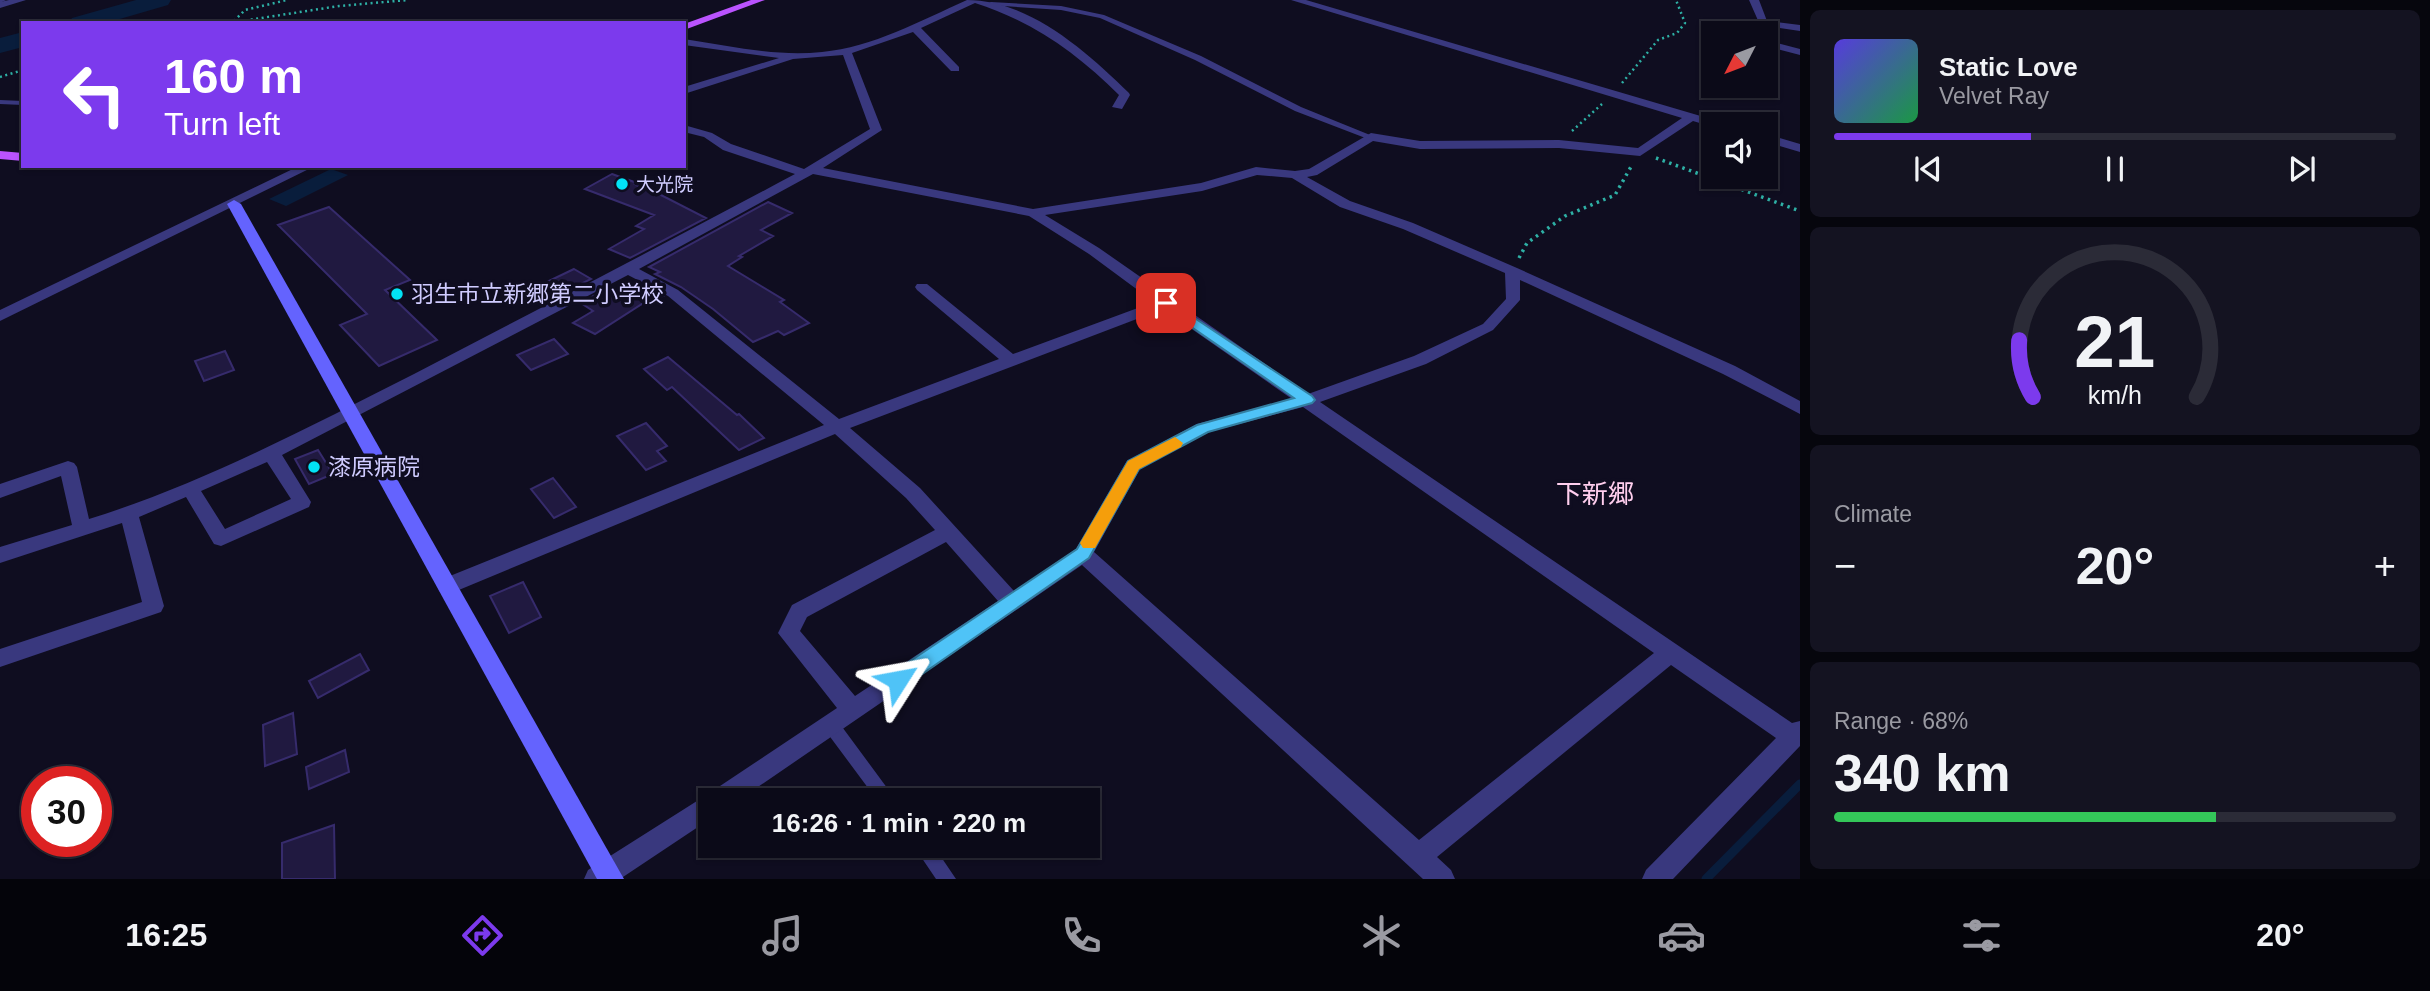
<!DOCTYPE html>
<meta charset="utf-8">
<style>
:root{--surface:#0b0a18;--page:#141321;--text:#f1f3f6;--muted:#9a9aa2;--line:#2b2b37;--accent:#7c3aed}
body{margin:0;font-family:Arial,"Noto Sans JP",sans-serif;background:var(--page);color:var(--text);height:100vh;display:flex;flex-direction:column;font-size:26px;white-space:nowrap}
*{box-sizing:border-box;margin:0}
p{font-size:23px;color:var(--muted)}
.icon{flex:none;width:38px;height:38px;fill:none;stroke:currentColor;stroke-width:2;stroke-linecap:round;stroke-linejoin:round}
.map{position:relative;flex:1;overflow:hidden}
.side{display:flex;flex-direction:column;gap:10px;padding:10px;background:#06060d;width:630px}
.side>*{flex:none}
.top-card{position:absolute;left:21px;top:21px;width:665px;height:147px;border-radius:0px;box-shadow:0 2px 5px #0004,0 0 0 2px var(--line);background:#7c3aed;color:#fff;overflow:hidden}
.needle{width:46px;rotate:228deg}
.controls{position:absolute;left:1701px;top:21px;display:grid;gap:14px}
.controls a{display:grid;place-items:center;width:77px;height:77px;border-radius:0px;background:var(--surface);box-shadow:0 2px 5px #0004,0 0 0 2px var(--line);font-size:35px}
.speed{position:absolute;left:21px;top:766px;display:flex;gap:14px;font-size:35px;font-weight:700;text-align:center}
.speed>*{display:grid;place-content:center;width:91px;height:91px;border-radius:50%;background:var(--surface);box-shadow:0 2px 5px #0004,0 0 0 2px var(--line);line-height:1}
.speed .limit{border:10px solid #d22;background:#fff;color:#111}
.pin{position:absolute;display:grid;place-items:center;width:60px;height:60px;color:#fff;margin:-30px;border-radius:14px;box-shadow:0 4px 10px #0006}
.me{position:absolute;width:77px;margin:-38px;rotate:56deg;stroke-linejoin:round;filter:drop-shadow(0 0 5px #0008)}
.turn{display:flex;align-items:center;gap:24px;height:147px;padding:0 28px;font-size:32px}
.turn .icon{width:91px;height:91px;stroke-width:2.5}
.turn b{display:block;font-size:49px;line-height:60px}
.big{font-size:52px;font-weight:800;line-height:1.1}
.side .card{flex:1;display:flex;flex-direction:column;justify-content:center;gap:10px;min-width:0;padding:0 24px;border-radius:10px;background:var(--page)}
.side .dial{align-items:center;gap:0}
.dial svg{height:182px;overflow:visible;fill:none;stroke:var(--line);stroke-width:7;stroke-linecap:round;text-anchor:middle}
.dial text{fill:var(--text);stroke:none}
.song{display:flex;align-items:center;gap:21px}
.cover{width:84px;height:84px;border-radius:10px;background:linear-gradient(135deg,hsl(250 70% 55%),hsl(140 70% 35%))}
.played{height:7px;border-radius:4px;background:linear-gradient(90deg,var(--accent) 35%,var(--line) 35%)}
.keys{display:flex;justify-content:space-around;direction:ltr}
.heat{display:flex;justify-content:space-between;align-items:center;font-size:38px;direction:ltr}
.charge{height:10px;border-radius:5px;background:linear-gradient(90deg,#34c759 68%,var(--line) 0)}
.trip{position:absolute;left:698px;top:788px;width:402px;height:70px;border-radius:0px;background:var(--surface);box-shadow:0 2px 5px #0004,0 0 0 2px var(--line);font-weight:800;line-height:70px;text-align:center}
.dock{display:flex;height:112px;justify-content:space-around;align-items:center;background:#04040a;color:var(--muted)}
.dock .icon{width:49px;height:49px}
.dock .active{color:var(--accent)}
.dock b{font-size:32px;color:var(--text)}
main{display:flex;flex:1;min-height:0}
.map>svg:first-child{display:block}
.water{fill:#091d3c}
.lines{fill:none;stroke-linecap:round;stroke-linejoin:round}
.stream{stroke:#091d3c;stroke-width:9}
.river{fill:#091d3c;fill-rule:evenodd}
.building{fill:#201940;stroke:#362b6c;stroke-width:2}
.path-far1{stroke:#2eb0a5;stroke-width:2.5;stroke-dasharray:2 3.5;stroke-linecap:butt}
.path{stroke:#2eb0a5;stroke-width:3.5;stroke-dasharray:2.5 4.5;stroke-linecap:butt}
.lane{fill:#39387e;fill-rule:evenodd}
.street{fill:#39387e;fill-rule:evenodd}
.secondary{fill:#6463fe;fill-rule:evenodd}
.primary{fill:#ba53fe;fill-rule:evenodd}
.route{fill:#4fc3f7;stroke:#337fa1;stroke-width:2}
.slow{fill:#f59e0b}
.poi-dot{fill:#02e2f5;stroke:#0f0d20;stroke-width:2.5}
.labels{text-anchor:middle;stroke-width:7;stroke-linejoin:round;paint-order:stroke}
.far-poi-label{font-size:19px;fill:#d0ccff;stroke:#0f0d20;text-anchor:start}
.poi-label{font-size:23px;fill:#d0ccff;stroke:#0f0d20;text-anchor:start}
.quarter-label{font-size:26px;fill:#ffceee;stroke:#0f0d20}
</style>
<main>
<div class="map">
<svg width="1800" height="879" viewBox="0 0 1800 879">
<rect width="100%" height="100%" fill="#0f0d20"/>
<path class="water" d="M331 169 348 175 286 206 269 199Z"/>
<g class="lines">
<path class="stream" d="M1706 879 1800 784"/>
<path class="river" d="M136 0H171L168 5 106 23H69L72 18Z
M23 32V47L0 53V38Z"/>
</g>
<path class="building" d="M612 174 637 183 635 184 638 186 659 194 706 218 630 258 609 249 644 229 636 226 654 215 585 189Z
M768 202 792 213 761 230 773 236 739 256 742 257 728 266 784 300 780 302 809 323 784 335 778 331 753 342 713 309 681 287 655 274 660 272 649 267Z
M329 207 410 280 385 290 437 340 379 366 340 325 367 314 278 225Z
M574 269 591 279 565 292 549 281Z
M637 283 663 296 642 304 595 334 573 323 593 311 581 303 606 289 614 294Z
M554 339 568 354 531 370 517 355Z
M225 351 234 370 204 381 195 361Z
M668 357 737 415 739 414 764 438 739 450 672 387 667 390 644 369Z
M646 423 667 446 657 451 666 461 646 470 617 436Z
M318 450 333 474 309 484 295 459Z
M553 478 576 507 554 518 531 489Z
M523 582 541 617 509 633 490 596Z
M360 654 369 670 318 698 309 681Z
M293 713 297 754 265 766 263 725Z
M345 750 349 772 309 789 306 767Z
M334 825 335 879H282V843Z"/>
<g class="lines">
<path class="path-far1" d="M234 21 245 10 287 0
M229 23 339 6 408 0
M0 77 23 70
M1622 83 1658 40 1677 33 1685 23 1676 0
M1572 131 1602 104"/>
<path class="path" d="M1656 158 1800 211
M1519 258 1527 243 1565 216 1615 195 1632 165"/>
<path class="lane" d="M0 0H6L0 3Z
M991 2 1061 6 1104 15 1201 56 1301 107 1375 137 1368 139 1295 111 1195 60 1100 18 1061 10 989 5V3Z
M0 100 23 101V105L0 104Z
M831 718 837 720 896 800H877L825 730 823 725 825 720Z
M913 845H933L956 879H936Z"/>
<path class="street" d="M9 0H26L0 8V2Z
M967 0C1029 0 1086 51 1129 93L1130 95 1122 109 1112 107 1119 95C1077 53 1032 21 975 3L921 28 959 67V71H951L913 32 852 53 882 130 823 168 1033 209 1201 183 1256 167 1295 171 1309 169 1371 133 1420 141 1559 140 1638 148 1682 118 1291 0H1306L1721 122 1723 124H1713V127L1693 121 1640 156 1559 148 1420 149 1373 141 1317 175 1307 177 1350 201 1413 223 1517 268 1735 366 1800 401V414L1723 374 1520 280V300L1493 330 1426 364 1320 402 1792 723 1800 721V746L1673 879H1642L1646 870 1776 738 1671 665 1437 857 1451 870 1455 879H1423L1082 565 739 800H710V819L620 879H584L588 870 708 794 837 708 778 633 792 605 935 530 906 498 835 434 454 592 447 594 440 592 437 586 440 580 824 425 668 296 628 275 282 455 311 502 309 507 221 546 214 544 186 497 139 517 164 606 161 612 0 667V649L142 602 122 523 0 563V547L72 525 61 476 0 498V484L68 461 74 463 77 467 89 519C202 484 309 427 414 374 541 308 668 242 795 174L723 150 704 137 684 132V125L712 133 731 144 804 169 870 129 843 55 793 59 684 94V87L779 58 684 45V39C730 46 776 57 822 52 873 47 920 21 967 0ZM813 174 1029 216 1089 254 1154 302 1013 354 927 284H917L915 287 917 290 999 359 839 419 678 290 639 269ZM1257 175 1292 178 1340 207 1403 229 1505 273 1506 299 1483 324 1414 356 1308 394 1099 248 1045 215 1202 191ZM1163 309 1292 399 1197 424 1127 461 1076 549 1014 591 920 488 850 428ZM1303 407 1654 653 1419 840 1094 552 1140 469 1209 432ZM267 462 291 499 225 529 201 491ZM946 542 998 601 855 696 800 631 807 617Z
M1749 0H1759L1767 21 1800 25V31L1760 25Z
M1766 40 1800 49V55L1766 46Z
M1766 134 1800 144V152L1766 142Z
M299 166H315L0 321V310Z"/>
<path class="secondary" d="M234 200 241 204 624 879H597L227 204Z"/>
<path class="primary" d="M751 0H765L684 30V24Z
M0 151 23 153V161L0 159Z"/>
</g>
<path class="route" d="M1166 299 1312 396 1315 400 1312 403 1208 432 1139 469 1089 558 905 686 898 688 891 686 888 680 891 674 1077 549 1128 461 1197 425 1294 398 1161 306V300Z"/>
<path class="slow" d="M1175 437 1183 443 1181 447 1139 469 1095 548H1083L1080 543 1128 461Z"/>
<g class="poi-dot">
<circle cx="622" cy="184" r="7"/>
<circle cx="397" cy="294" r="7"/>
<circle cx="314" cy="467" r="7"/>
</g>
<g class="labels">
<g class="far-poi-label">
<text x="636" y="191">大光院</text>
</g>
<g class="poi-label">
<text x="411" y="302">羽生市立新郷第二小学校</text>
<text x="328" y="475">漆原病院</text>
</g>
<g class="quarter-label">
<text x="1595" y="503">下新郷</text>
</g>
</g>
</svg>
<div class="controls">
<a><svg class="needle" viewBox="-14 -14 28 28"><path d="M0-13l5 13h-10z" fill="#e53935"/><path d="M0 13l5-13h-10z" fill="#9a9aa2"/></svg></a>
<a><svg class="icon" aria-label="sound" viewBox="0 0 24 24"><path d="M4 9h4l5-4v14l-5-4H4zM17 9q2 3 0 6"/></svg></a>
</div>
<div class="speed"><div class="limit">30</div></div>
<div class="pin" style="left:1166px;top:303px;background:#d93025"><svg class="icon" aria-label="arrive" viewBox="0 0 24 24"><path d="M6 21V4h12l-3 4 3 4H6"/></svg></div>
<svg class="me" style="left:898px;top:680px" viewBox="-20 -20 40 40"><path d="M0-17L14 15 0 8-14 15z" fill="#4fc3f7" stroke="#fff" stroke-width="4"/></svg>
<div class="trip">16:26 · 1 min · 220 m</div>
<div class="top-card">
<div class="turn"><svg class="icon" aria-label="left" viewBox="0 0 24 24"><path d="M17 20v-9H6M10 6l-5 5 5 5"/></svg><div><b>160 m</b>Turn left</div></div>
</div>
</div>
<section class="side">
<div class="card">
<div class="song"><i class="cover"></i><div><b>Static Love</b><p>Velvet Ray</p></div></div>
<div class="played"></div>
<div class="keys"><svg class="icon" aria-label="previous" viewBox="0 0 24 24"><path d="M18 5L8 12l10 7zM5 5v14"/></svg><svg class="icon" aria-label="pause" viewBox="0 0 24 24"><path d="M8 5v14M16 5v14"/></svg><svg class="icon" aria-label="next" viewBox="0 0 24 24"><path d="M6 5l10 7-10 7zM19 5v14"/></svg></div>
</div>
<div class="card dial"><svg viewBox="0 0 100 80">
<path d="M14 69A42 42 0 1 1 86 69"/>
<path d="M14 69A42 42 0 0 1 8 44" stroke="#7c3aed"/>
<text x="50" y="56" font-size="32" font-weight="700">21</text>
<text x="50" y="72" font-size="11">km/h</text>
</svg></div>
<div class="card"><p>Climate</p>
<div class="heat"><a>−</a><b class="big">20°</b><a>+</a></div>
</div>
<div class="card"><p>Range · 68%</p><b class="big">340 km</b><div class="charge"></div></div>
</section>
</main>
<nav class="dock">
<b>16:25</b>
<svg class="icon active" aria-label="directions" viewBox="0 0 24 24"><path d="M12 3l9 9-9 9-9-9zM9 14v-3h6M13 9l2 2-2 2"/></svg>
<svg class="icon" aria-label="music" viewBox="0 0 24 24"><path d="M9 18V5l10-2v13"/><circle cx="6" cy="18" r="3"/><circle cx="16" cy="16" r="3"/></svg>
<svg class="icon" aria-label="phone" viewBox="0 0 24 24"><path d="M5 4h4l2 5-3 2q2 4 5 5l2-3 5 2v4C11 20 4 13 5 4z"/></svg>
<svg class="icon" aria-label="climate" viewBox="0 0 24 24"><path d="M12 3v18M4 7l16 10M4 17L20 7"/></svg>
<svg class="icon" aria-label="car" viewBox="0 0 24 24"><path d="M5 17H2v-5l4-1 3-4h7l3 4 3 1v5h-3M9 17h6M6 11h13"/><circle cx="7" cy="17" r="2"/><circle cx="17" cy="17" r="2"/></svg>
<svg class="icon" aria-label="filters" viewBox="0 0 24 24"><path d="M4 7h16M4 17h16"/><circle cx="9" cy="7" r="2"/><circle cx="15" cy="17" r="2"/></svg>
<b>20°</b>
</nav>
